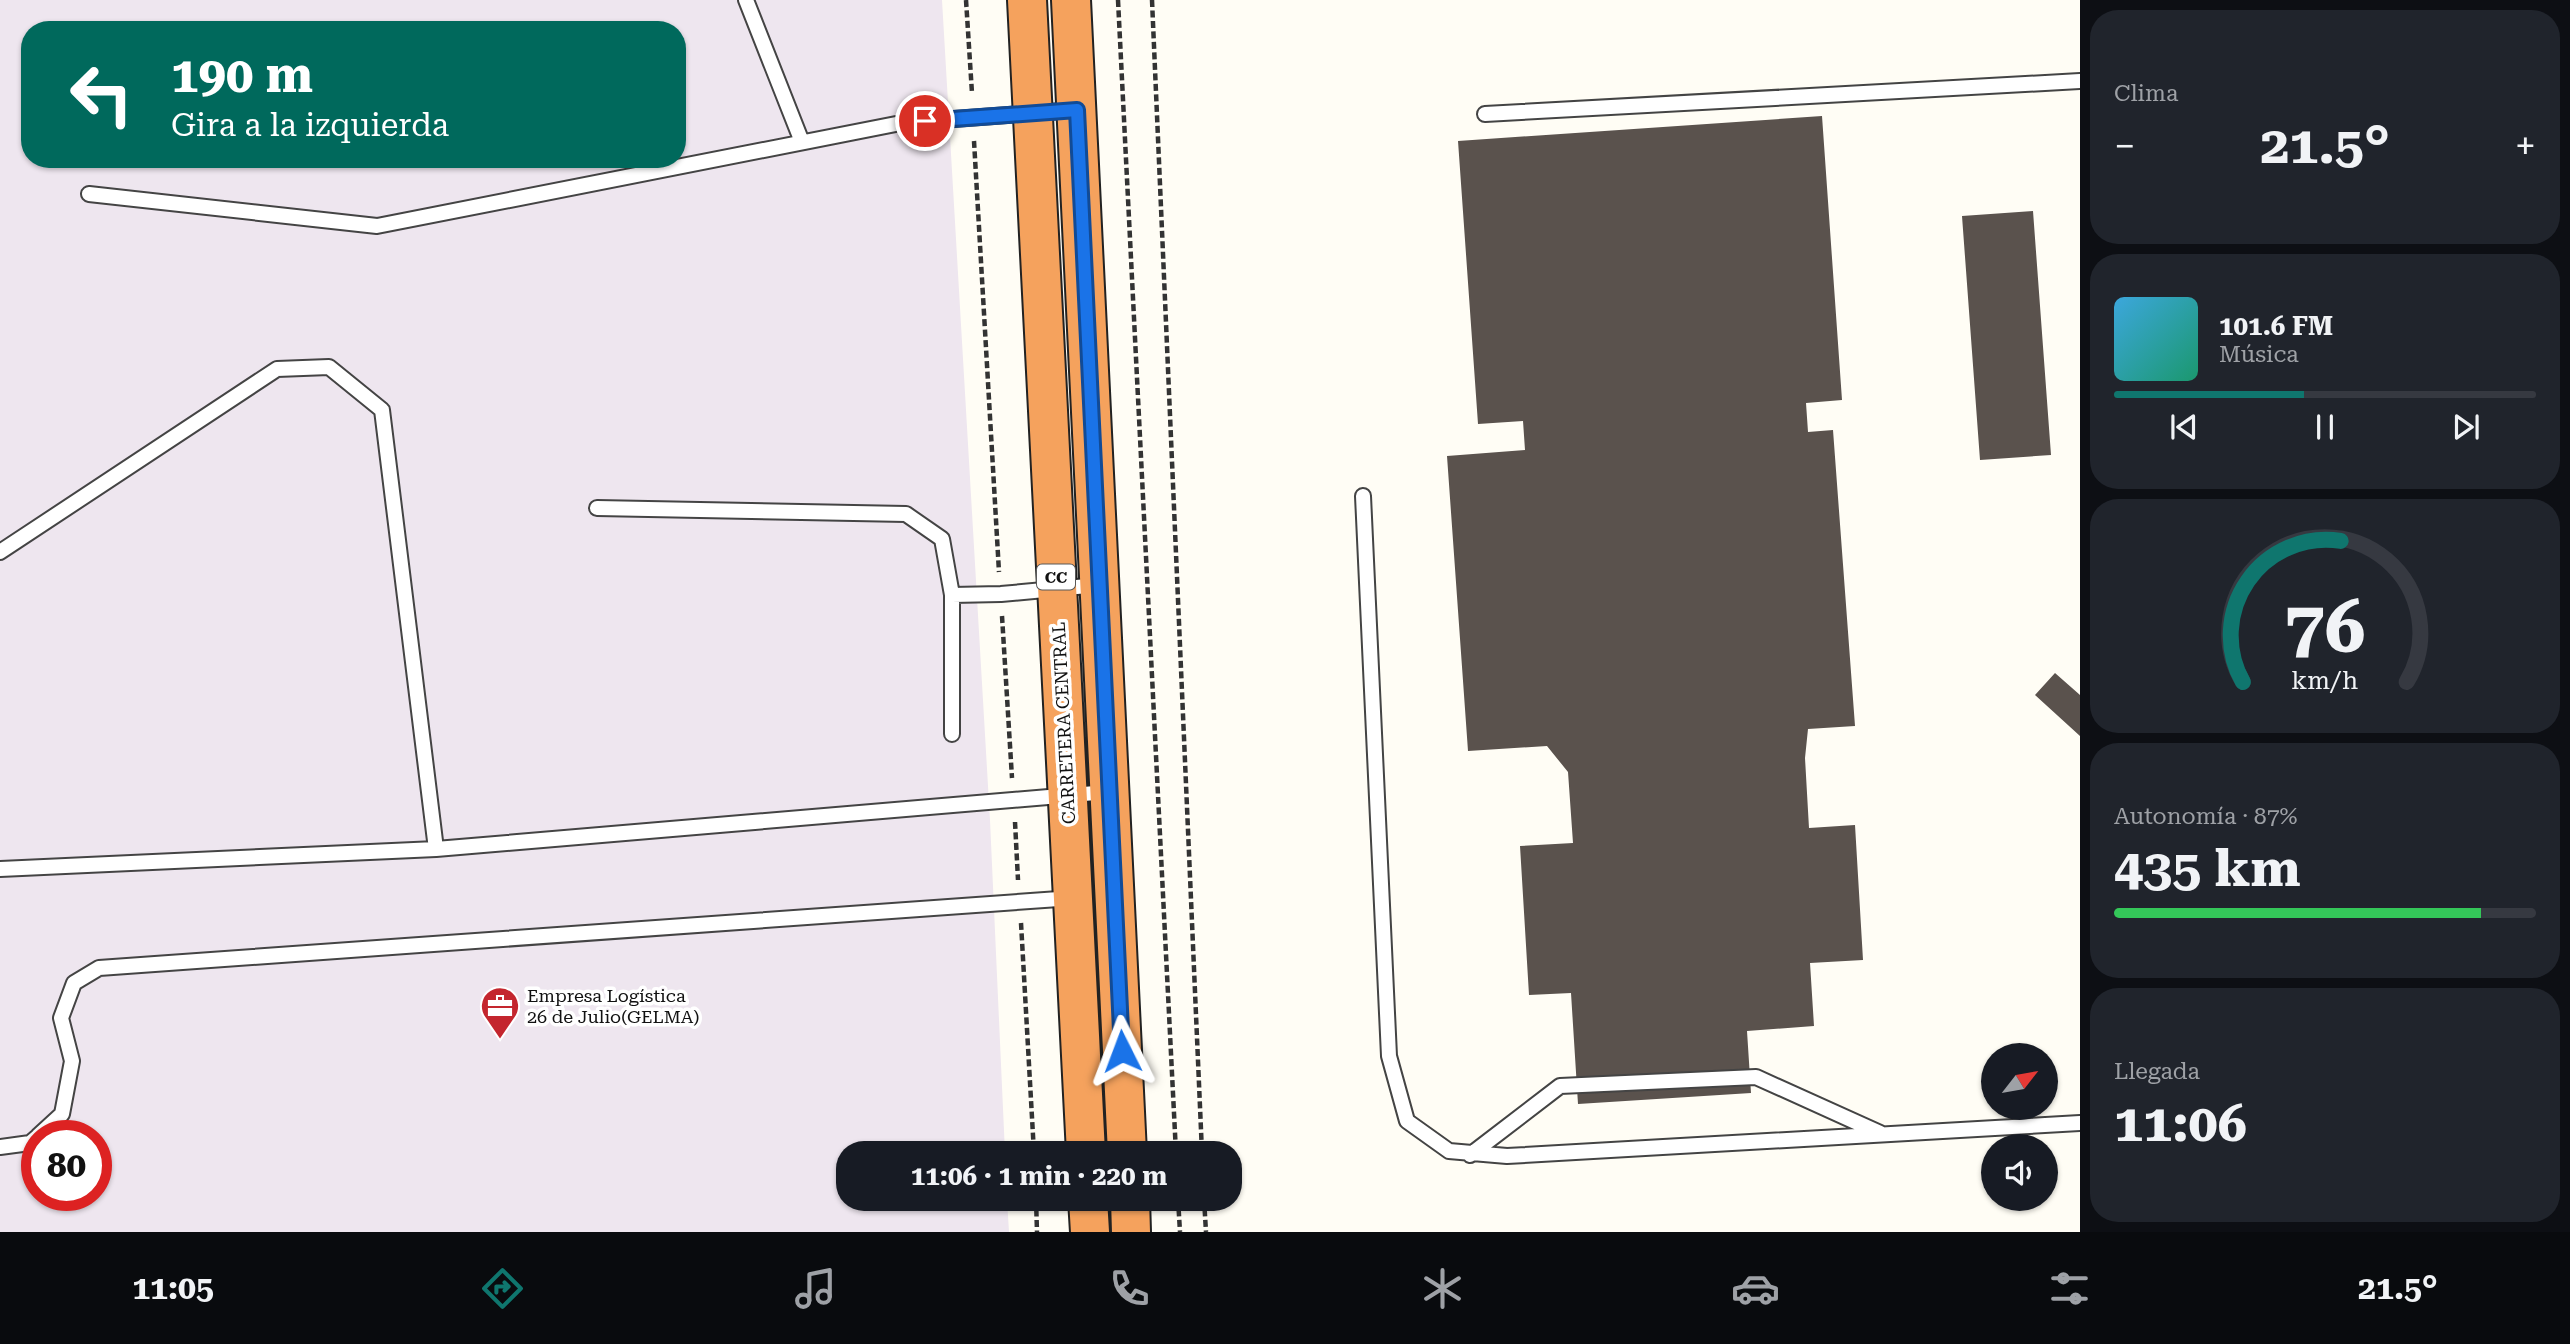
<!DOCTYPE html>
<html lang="es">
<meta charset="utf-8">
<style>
:root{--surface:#171b24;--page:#20242c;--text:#f1f3f6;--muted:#9ea1a6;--line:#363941;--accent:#0f766e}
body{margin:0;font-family:"Roboto Serif",serif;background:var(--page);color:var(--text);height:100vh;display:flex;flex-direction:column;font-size:26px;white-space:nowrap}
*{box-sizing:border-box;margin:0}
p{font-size:23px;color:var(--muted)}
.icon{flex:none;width:38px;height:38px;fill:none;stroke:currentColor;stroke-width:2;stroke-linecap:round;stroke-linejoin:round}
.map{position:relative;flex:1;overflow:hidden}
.panel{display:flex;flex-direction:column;gap:10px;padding:10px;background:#0d0f14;width:490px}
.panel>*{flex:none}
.top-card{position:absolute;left:21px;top:21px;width:665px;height:147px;border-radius:28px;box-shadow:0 2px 5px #0004;background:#00695c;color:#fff;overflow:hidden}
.needle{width:46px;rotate:59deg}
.controls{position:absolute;left:1981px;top:1043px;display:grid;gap:14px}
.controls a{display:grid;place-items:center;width:77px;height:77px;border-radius:50%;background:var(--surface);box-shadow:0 2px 5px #0004;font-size:35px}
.speed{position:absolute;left:21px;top:1120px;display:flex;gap:14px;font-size:35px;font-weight:700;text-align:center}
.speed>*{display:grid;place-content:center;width:91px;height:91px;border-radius:50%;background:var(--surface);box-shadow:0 2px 5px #0004;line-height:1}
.speed .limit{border:10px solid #d22;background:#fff;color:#111}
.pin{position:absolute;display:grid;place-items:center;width:60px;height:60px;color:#fff;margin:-30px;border:4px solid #fff;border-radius:50%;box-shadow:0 2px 7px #0007}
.me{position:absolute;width:77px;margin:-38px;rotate:357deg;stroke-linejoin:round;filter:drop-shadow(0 0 5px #0008)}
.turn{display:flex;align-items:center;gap:24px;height:147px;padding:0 35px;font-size:32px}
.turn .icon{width:91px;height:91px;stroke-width:2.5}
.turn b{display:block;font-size:49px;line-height:60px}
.big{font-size:52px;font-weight:700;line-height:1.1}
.panel .card{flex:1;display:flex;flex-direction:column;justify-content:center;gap:10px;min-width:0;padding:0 24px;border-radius:28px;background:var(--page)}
.panel .dial{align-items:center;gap:0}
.dial svg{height:182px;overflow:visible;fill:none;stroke:var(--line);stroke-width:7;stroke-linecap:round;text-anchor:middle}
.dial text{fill:var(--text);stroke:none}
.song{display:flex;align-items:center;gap:21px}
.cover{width:84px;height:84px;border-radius:10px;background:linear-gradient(135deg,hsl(200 70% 55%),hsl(160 70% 35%))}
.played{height:7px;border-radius:4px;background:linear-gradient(90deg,var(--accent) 45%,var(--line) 45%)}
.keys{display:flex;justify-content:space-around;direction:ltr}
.heat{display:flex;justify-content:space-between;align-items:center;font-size:38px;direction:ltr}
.charge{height:10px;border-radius:5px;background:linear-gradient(90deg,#34c759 87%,var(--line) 0)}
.trip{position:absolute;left:836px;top:1141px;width:406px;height:70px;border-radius:28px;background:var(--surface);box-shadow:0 2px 5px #0004;font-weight:700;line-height:70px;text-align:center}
.tabs{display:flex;height:112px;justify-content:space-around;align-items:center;background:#090b0e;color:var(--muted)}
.tabs .icon{width:49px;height:49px}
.tabs .on{color:var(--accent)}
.tabs b{font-size:32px;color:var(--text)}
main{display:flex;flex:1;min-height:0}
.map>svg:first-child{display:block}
.industrial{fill:#eee6ef;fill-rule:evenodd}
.building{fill:#5a524d}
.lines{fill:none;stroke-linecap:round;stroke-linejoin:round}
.lane-casing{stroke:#444;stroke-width:18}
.highway-casing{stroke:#222;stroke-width:42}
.path{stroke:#333;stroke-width:4.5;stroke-dasharray:7 3.5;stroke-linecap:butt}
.lane{stroke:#fff;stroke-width:14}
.highway{stroke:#f5a25d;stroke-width:38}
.route-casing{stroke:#114b97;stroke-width:18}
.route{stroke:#1a73e8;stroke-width:12}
.labels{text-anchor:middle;stroke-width:7;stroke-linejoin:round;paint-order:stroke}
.shield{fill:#fff;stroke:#585858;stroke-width:2}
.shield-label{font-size:16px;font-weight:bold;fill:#111}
.street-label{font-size:18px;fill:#111;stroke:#fff}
.poi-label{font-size:18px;fill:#111;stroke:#fff;text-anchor:start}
</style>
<main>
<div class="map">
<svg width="2080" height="1232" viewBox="0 0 2080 1232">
<rect width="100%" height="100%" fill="#fffdf5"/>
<path class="industrial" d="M0 0H942L990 820 1005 1153H849V1199H1007L1009 1232H0ZM30 30H677V159H30ZM37 1136H96V1195H37Z"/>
<path class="building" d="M1822 116 1842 400 1806 403 1808 432 1833 430 1855 726 1808 729 1805 758 1809 828 1855 825 1863 960 1810 963 1814 1026 1747 1031 1751 1093 1578 1104 1571 993 1529 995 1520 846 1573 843 1568 772 1547 746 1468 751 1447 456 1525 450 1523 421 1478 424 1458 141Z
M2033 211 2051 455 1980 460 1962 216Z
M2055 673 2080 695V736L2035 695Z"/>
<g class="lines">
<g class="lane-casing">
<path id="lane" d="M746 0 802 142
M1485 114 2080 81
M89 194 377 226 901 123 1075 110
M1363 496 1389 1056 1407 1121 1449 1151 1507 1156 2080 1123
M597 508 906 514 942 539 952 595 1001 594 1098 585
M0 552 277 369 329 367 382 410 436 849 1107 792
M952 595V734
M0 869 436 849
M38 1136 62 1114 72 1061 61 1018 74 983 99 968 1073 898
M0 1147 30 1143 37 1137
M1470 1155 1560 1086 1756 1077 1880 1133"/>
</g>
<g class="highway-casing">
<path id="highway" d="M1027 0 1086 1153
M1071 0 1127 1153
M1088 1199 1090 1232
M1130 1199 1131 1232"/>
</g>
<path class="path" d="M966 0 972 93
M1118 0 1176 1153
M1152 0 1202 1153
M974 141 999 572
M1002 616 1012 778
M1015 822 1018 880
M1021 923 1034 1153
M1036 1199 1037 1232
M1178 1199 1180 1232
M1204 1199 1206 1232"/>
<use href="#lane" class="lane"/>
<use href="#highway" class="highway"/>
</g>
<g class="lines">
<g class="route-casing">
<path id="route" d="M925 121 1077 110 1122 1051"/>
</g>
<use href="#route" class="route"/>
</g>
<defs>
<g id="office-pin" transform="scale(2.0125)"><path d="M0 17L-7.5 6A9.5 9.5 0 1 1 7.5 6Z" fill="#c4262e" stroke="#fff"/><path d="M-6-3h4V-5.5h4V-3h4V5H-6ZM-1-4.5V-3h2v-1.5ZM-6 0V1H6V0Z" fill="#fff"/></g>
</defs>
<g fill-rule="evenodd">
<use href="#office-pin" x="500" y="1006"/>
</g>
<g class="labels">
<rect class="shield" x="1037" y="564.5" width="38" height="25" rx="5"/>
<g class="shield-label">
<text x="1056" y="583">CC</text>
</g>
<g class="street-label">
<text transform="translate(1064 723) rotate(-93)" y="6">CARRETERA CENTRAL</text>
</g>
<g class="poi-label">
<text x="527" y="1002">Empresa Logística<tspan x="527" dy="21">26 de Julio(GELMA)</tspan></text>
</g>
</g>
</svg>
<div class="controls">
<a><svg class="needle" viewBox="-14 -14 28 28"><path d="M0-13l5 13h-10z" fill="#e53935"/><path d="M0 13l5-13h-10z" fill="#9ea1a6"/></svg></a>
<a><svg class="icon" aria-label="sound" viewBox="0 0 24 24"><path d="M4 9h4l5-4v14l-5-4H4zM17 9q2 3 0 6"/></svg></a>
</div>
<div class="speed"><div class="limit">80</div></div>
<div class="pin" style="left:925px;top:121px;background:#d93025"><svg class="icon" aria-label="arrive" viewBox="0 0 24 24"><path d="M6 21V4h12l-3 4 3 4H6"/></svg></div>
<svg class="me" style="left:1122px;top:1051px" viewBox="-20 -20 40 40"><path d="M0-17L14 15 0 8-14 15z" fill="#1a73e8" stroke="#fff" stroke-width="4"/></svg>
<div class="trip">11:06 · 1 min · 220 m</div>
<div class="top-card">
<div class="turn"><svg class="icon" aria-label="left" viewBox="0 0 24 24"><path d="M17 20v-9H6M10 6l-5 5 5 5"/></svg><div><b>190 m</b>Gira a la izquierda</div></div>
</div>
</div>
<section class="panel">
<div class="card"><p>Clima</p>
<div class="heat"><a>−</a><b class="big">21.5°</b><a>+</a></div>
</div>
<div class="card">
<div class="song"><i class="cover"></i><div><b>101.6 FM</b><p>Música</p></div></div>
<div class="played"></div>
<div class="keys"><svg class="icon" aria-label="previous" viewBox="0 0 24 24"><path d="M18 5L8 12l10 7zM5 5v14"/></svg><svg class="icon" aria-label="pause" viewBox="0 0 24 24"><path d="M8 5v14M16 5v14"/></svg><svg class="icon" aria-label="next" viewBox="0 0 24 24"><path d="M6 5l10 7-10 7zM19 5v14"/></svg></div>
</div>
<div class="card dial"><svg viewBox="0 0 100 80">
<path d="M14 69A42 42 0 1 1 86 69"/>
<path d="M14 69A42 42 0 0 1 57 7" stroke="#0f766e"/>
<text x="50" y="56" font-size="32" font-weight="700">76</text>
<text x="50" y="72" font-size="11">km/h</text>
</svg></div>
<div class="card"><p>Autonomía · 87%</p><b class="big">435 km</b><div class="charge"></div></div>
<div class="card"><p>Llegada</p><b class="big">11:06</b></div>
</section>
</main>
<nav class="tabs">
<b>11:05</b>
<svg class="icon on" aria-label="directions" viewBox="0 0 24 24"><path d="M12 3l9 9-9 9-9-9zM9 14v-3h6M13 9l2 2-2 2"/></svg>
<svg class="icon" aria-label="music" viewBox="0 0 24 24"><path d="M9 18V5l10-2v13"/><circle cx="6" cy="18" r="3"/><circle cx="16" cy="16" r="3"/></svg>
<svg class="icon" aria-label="phone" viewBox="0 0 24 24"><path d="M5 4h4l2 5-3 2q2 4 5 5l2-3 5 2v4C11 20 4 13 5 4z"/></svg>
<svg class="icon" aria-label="climate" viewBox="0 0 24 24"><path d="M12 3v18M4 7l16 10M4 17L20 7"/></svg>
<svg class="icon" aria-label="car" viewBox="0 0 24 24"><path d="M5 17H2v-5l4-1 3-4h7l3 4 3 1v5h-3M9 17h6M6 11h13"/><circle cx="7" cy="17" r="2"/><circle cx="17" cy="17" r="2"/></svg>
<svg class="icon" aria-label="filters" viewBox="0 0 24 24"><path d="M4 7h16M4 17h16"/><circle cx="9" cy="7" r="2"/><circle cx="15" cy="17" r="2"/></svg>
<b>21.5°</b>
</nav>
